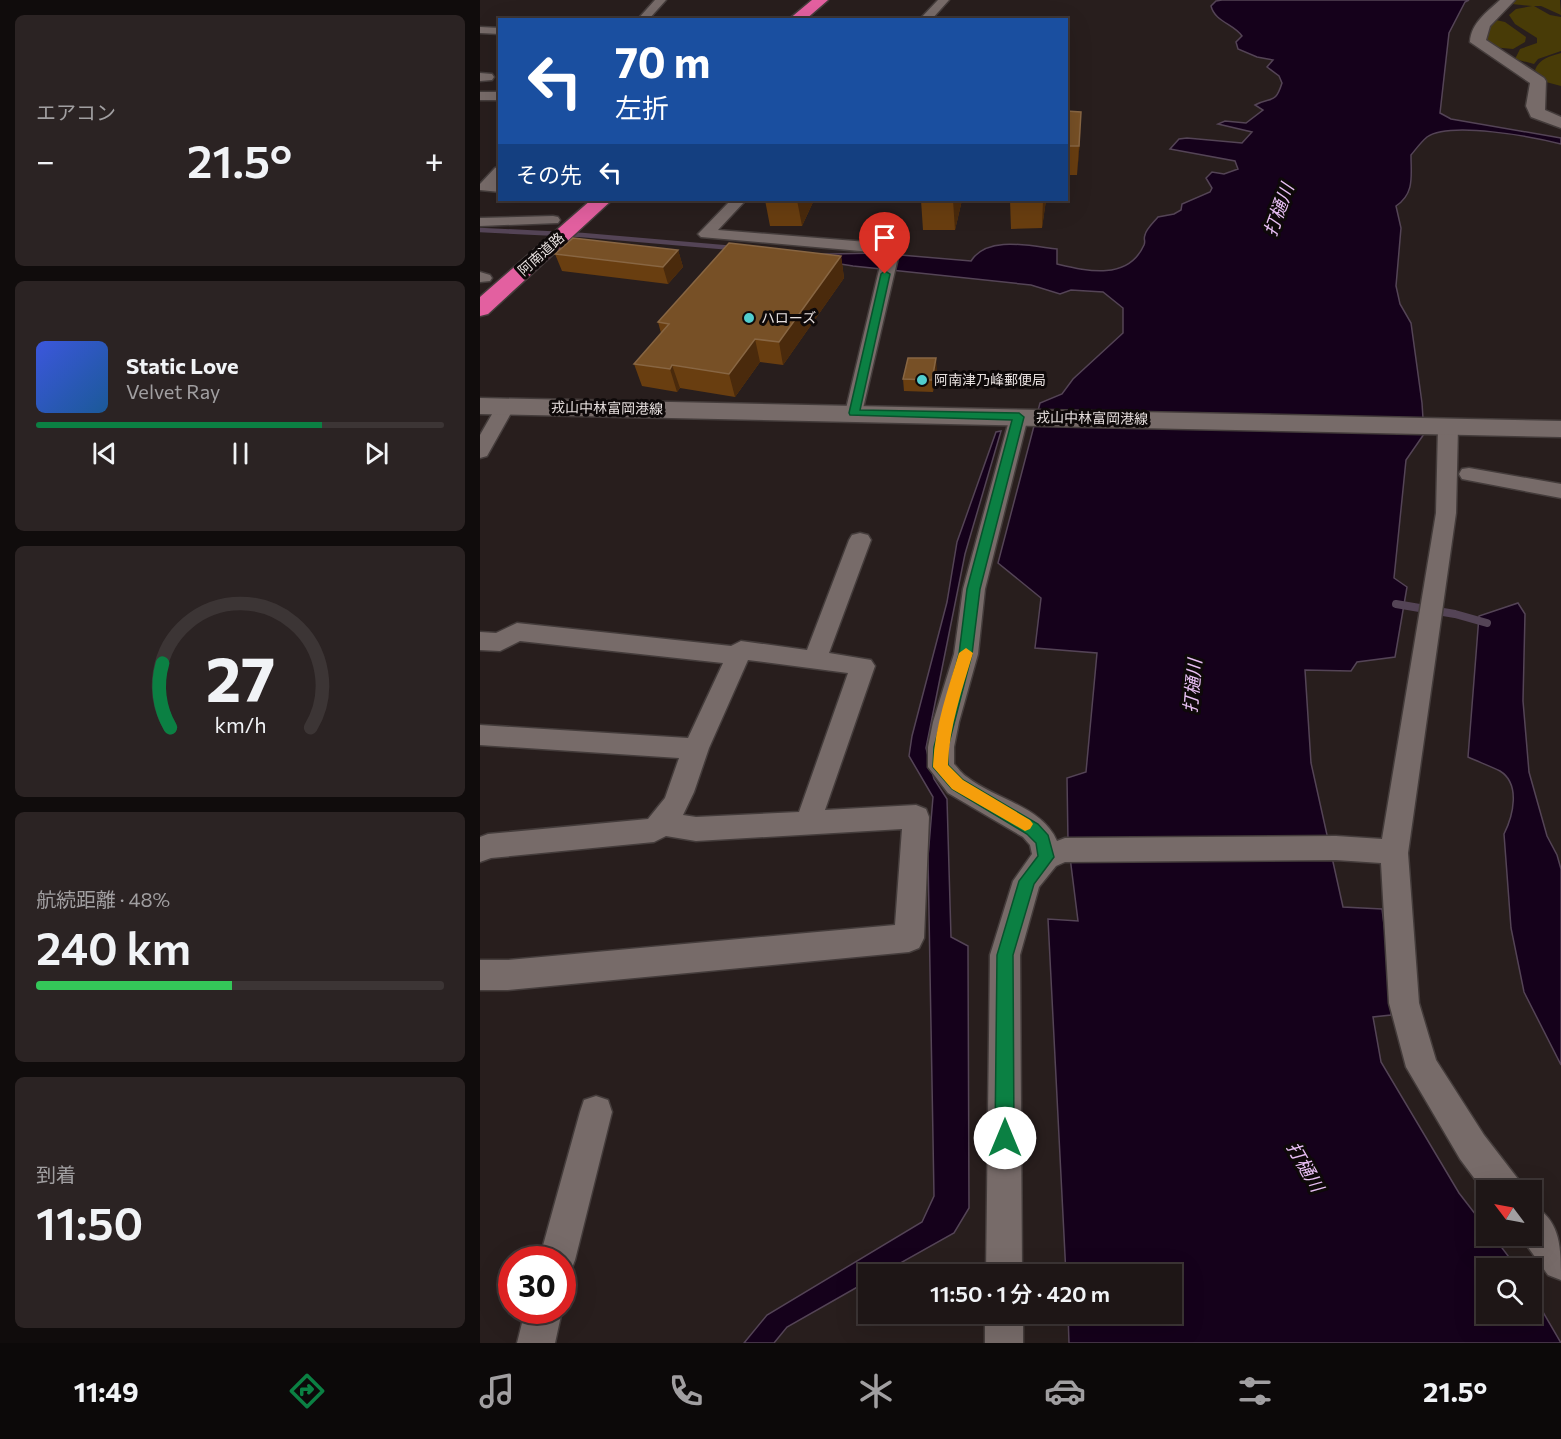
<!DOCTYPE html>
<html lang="ja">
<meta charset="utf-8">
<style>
:root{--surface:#1e1616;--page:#2b2323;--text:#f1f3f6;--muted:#a19fa1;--line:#3c3535;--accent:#0b8043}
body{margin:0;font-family:Commissioner,"Noto Sans JP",sans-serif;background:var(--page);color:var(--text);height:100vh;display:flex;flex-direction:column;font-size:22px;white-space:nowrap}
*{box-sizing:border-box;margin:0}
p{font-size:20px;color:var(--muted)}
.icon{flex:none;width:33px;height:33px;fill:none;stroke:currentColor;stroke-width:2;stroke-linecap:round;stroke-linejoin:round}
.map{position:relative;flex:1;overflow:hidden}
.side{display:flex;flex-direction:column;gap:15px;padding:15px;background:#100c0c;width:480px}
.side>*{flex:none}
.guide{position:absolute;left:18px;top:18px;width:570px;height:183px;border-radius:0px;box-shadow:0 6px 24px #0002,0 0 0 2px var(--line);background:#1a4fa0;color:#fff;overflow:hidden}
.needle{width:39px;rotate:302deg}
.fabs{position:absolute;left:996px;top:1180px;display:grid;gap:12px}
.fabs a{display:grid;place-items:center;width:66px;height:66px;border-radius:0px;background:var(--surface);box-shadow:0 6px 24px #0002,0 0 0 2px var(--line);font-size:30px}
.speed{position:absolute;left:18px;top:1246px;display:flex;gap:12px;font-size:30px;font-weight:700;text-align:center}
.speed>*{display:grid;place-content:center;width:78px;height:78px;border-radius:50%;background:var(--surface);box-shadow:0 6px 24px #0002,0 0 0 2px var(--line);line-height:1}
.speed .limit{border:9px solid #d22;background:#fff;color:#111}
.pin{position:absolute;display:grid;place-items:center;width:51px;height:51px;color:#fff;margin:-62px -26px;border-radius:50% 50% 50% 0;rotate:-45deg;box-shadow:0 0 6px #0007}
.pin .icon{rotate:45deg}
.me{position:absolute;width:66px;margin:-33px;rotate:0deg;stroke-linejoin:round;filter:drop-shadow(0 0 4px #0008)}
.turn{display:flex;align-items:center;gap:21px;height:126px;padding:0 18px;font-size:27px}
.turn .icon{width:78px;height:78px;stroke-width:2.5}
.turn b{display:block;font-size:42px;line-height:51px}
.then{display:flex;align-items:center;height:57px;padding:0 18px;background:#0003;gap:12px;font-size:22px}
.big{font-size:45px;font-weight:600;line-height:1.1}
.side .card{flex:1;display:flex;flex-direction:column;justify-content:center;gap:9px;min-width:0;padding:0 21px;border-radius:9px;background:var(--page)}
.side .dial{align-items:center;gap:0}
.dial svg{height:156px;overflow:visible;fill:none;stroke:var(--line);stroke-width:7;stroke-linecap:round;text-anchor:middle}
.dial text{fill:var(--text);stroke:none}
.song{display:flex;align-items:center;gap:18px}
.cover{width:72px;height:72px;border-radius:9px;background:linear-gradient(135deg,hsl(230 70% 55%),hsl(210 70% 35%))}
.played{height:6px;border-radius:3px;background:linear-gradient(90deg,var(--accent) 70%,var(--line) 70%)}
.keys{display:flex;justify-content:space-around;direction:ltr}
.heat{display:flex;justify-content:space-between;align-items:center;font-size:33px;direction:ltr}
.charge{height:9px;border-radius:4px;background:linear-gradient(90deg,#34c759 48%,var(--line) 0)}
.trip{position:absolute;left:378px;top:1264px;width:324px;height:60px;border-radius:0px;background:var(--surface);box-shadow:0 6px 24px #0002,0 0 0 2px var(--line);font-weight:600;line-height:60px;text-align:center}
.tabs{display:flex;height:96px;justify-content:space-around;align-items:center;background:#0c0909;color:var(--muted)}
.tabs .icon{width:42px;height:42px}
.tabs .current{color:var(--accent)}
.tabs b{font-size:27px;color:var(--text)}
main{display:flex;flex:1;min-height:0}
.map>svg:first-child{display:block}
.green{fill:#483b07}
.water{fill:#15011b;stroke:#544456;stroke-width:1.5}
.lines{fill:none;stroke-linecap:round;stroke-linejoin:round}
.stream-far1{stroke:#544456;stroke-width:4.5}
.stream{stroke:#544456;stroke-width:8}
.street-casing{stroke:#443c3b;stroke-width:3}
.secondary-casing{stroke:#443c3b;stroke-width:3}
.highway-casing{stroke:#443c3b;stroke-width:3}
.street{fill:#776b69;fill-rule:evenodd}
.secondary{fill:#776b69;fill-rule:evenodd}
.highway{fill:#e360a0;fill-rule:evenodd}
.wall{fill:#693e10}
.shaded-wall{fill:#4a2a0c}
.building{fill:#775026;stroke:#886643;stroke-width:1.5}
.route{fill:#0b8043;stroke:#07532c;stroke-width:1.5}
.slow{fill:#f59e0b}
.poi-dot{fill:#52cdcd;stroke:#0e0909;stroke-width:2}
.labels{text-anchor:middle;stroke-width:6;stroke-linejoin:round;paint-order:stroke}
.far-street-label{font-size:14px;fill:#e7e0df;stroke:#0e0909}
.far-poi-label{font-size:14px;fill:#e7e0df;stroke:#0e0909;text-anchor:start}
.water-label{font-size:18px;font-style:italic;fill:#e9c0f5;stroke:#0e0909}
</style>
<main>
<section class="side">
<div class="card"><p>エアコン</p>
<div class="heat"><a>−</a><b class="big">21.5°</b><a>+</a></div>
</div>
<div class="card">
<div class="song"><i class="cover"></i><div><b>Static Love</b><p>Velvet Ray</p></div></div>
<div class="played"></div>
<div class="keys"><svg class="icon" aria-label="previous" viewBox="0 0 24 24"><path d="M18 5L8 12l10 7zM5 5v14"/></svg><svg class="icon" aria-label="pause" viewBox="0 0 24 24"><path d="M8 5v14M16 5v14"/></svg><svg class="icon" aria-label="next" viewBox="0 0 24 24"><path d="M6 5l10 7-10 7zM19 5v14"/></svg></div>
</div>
<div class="card dial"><svg viewBox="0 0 100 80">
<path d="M14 69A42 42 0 1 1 86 69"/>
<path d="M14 69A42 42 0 0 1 10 36" stroke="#0b8043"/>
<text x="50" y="56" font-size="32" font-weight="700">27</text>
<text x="50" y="72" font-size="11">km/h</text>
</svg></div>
<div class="card"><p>航続距離 · 48%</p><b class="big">240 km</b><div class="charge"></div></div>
<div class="card"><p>到着</p><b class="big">11:50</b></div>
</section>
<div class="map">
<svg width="1081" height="1343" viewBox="0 0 1081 1343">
<rect width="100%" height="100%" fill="#281e1d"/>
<path class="green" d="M1036 0H1080L1081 15 1061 6H1054L1070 15 1081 17V51L1058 59 1054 64 1035 59 1040 49 1057 43V38L1035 24 1029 15 1036 9 1052 6 1032 4Z
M1016 20 1025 22 1046 37 1045 42 1033 49 1012 47 1004 38 1006 30Z
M1081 53V86L1066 82 1055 70C1059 59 1070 56 1081 53Z"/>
<path class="water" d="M742 0H989L985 2 969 33 960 113 971 119 1081 138V144C1054 137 970 121 947 137 941 142 936 149 931 155 931 176 935 193 916 206L921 228 916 286 920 304 931 323 942 403 944 434 926 460 914 578 927 587 915 657 877 662 871 671 825 670 831 763 863 907 902 909 910 971 911 1015 893 1017 901 1062 979 1193 1006 1228V1236H1013L1038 1269H1006V1314H1052V1293L1081 1343H589L588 1314H692V1275H586L568 919 598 921 588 841 587 778 606 772 617 653 555 648 561 598 518 563 560 403 582 394 593 379 643 333V308L623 292 591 290 580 294 551 285 373 266 304 255 397 253 491 261C507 235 551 246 577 249V264C607 271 648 281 664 245 666 240 663 240 665 235 666 229 674 222 678 217L694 214 701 210 702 204 730 192 732 188 726 178 732 172 744 174 758 169 755 161 690 149 699 139 707 138 762 143 772 132 738 124 745 121 766 123 783 110 775 105C792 96 795 105 802 83L799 76 787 67 793 60 777 57 758 49 756 42 762 36C754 24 735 22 731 6L736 1Z
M521 431 485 554 446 748 454 779 467 799 471 937 488 946 489 1208 474 1233 399 1275H388V1281L307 1327 294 1343H264L287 1315 442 1222 454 1196 448 857 453 797 429 756 432 736 467 602 477 542 516 432Z
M1038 603 1045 614 1043 701 1049 772 1067 836 1077 855 1081 869V1065L1044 992 1031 928 1024 834C1033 816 1041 784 1020 771 1010 766 999 762 988 757L999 616Z"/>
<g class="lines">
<path class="stream-far1" d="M0 230 102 235 253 248"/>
<path class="stream" d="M916 604 975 614 1007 623"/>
<g class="street-casing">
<path id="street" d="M175 0H186L168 20H157Z
M458 0H469L451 20H439Z
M0 27 20 28V34L0 33Z
M0 73 12 74 14 77 12 80 0 81Z
M0 92H20V100H0Z
M20 167V180L16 183 20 184V192L0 190V184L15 168Z
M251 200H266L238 230 412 244 420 249 381 417H367L365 413 403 253 221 237 218 234 221 231Z
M73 216 78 217 80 220 78 223 0 226V218Z
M0 272 10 275 12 278 10 281 0 282Z
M26 400 33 402 35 406 7 456 0 458V435L19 402Z
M539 411 546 413 548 417 505 589 498 654 479 722 474 747V764C478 768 482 774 487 777 514 799 562 806 577 841L585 838 856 836 902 839 956 513 958 427 961 423H975L978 427 976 513 928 853 939 1003 956 1060 1004 1135 1038 1179 1043 1191H1006V1194L980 1159 926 1067 909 1003 901 863 856 860 585 862 576 866 559 887 540 955 542 1275H506L510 955 533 881 552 854 550 845 543 837 468 793 448 767V747L453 722 474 654 483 589 530 417 532 413Z
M989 468 1081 484V498L982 479 979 474 982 469Z
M380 533 388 535 391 540 349 653 391 660 395 666 345 810 436 805 446 809 449 817 444 938 439 948 429 952 28 990H0V960H28L415 925 422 829 216 841 186 836 174 842 11 858 0 862V837L8 834 168 819 185 798 199 758 0 745V725L208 738 243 663 40 641 20 651 0 650V632L16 633 37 623 251 646 261 641 327 650 369 540 372 535ZM268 660 368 673 319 812 216 817 203 815 214 792 229 748Z
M116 1096 128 1100 132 1112 95 1260 90 1273 82 1276V1260H59L100 1112 104 1100Z
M1052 1205C1081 1220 1081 1248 1081 1280L1068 1275 1040 1236H1052Z
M45 1311H82L75 1343H37Z
M505 1314H543V1343H505Z"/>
</g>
<g class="secondary-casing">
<path id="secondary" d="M1020 0H1035L1010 26 1006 40 1064 78 1066 81 1065 110 1081 117V128L1051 117 1046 106 1050 83 990 42C991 23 1007 12 1020 0Z
M0 398 1081 421V437L0 414Z"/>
</g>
<g class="highway-casing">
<path id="highway" d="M332 0H348L325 20H308Z
M111 200H132L8 314 0 316V297Z"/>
</g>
<use href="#street" class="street"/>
<use href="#secondary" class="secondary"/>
<use href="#highway" class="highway"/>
</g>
<path class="wall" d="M586 111 600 140 597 175H586Z
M285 200H334L322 226H290Z
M441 200H482L475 230H443Z
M530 200H566L562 228 531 229Z
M198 250 203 267 188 284 82 271 75 254Z
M361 256 364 278 303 365 280 362 255 397 200 388 197 392 162 386 154 364 181 333 178 322Z
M457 370 453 392 424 391 423 379Z"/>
<path class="shaded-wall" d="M601 112 600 140 597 175 599 146Z
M317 200H334L322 226Z
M473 200H482L475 230Z
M563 200H566L562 228Z
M198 250 203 267 188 284 183 267Z
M361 256 364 278 303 365 299 342Z
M275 339 280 362 255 397 249 374Z
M456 358 457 370 453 392 452 380Z
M192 365 200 388 197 392 190 369Z"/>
<path class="building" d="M586 111 601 112 599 146H586Z
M93 238 198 250 183 267 75 254Z
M249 243 361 256 299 342 275 339 249 374 192 365 190 369 154 364 189 324 178 322Z
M428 358H456L452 380 423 379Z"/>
<path class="route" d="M405 271 410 274 380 410 539 413 544 417 500 589 492 654 468 747V765L483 780 558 824 568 835 574 857 554 884 533 955 534 1138 531 1144 525 1147 518 1144 515 1138 517 955 539 881 558 856 556 843 547 834 472 789 453 767 454 747 479 654 487 589 532 420 370 415 369 413 401 274Z"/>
<path class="slow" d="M486 648 493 653C482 690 469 727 468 765L483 780 550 820 553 824 550 829 545 831 472 789 453 767C454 728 468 690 479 653Z"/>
<g class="poi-dot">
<circle cx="269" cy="318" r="6"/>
<circle cx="442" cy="380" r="6"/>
</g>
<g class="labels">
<g class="far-street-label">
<text transform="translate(61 254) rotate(-42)" y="5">阿南道路</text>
<text transform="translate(127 408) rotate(1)" y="5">戎山中林富岡港線</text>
<text transform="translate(612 418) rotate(1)" y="5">戎山中林富岡港線</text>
</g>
<g class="far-poi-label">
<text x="281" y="323">ハローズ</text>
<text x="454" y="385">阿南津乃峰郵便局</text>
</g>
<g class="water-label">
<text transform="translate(799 210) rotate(-70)" y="6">打樋川</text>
<text transform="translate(713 686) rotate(-85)" y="6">打樋川</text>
<text transform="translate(825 1167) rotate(60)" y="6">打樋川</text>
</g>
</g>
</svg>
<div class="fabs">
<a><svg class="needle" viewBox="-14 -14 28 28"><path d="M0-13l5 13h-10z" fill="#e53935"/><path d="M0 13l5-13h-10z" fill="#a19fa1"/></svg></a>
<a><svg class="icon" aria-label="search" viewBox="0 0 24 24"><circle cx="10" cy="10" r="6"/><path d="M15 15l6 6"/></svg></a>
</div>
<div class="speed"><div class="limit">30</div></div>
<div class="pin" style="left:405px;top:274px;background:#d93025"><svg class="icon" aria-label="arrive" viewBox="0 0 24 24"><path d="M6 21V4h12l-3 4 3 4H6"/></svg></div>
<svg class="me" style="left:525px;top:1138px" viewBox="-20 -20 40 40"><circle r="19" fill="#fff"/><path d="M0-13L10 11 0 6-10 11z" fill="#0b8043"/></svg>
<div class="trip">11:50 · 1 分 · 420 m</div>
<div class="guide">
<div class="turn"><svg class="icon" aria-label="left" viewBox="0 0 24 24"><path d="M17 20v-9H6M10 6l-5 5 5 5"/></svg><div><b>70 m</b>左折</div></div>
<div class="then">その先<svg class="icon" aria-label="left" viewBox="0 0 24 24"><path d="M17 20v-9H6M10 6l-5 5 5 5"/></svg></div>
</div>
</div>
</main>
<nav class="tabs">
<b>11:49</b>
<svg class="icon current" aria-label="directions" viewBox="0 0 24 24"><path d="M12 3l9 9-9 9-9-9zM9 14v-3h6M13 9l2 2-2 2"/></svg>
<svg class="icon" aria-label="music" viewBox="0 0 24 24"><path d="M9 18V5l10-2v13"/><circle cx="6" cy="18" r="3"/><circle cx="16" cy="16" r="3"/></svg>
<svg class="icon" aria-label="phone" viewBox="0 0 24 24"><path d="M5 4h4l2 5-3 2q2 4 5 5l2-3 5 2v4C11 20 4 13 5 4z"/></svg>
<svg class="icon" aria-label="climate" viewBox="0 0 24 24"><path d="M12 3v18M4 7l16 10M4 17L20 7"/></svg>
<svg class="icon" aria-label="car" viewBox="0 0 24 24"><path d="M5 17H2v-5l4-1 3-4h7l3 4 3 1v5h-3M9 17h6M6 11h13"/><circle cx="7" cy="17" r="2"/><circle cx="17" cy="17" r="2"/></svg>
<svg class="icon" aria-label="filters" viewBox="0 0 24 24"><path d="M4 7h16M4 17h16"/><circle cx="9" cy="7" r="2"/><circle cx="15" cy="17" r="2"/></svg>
<b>21.5°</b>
</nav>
